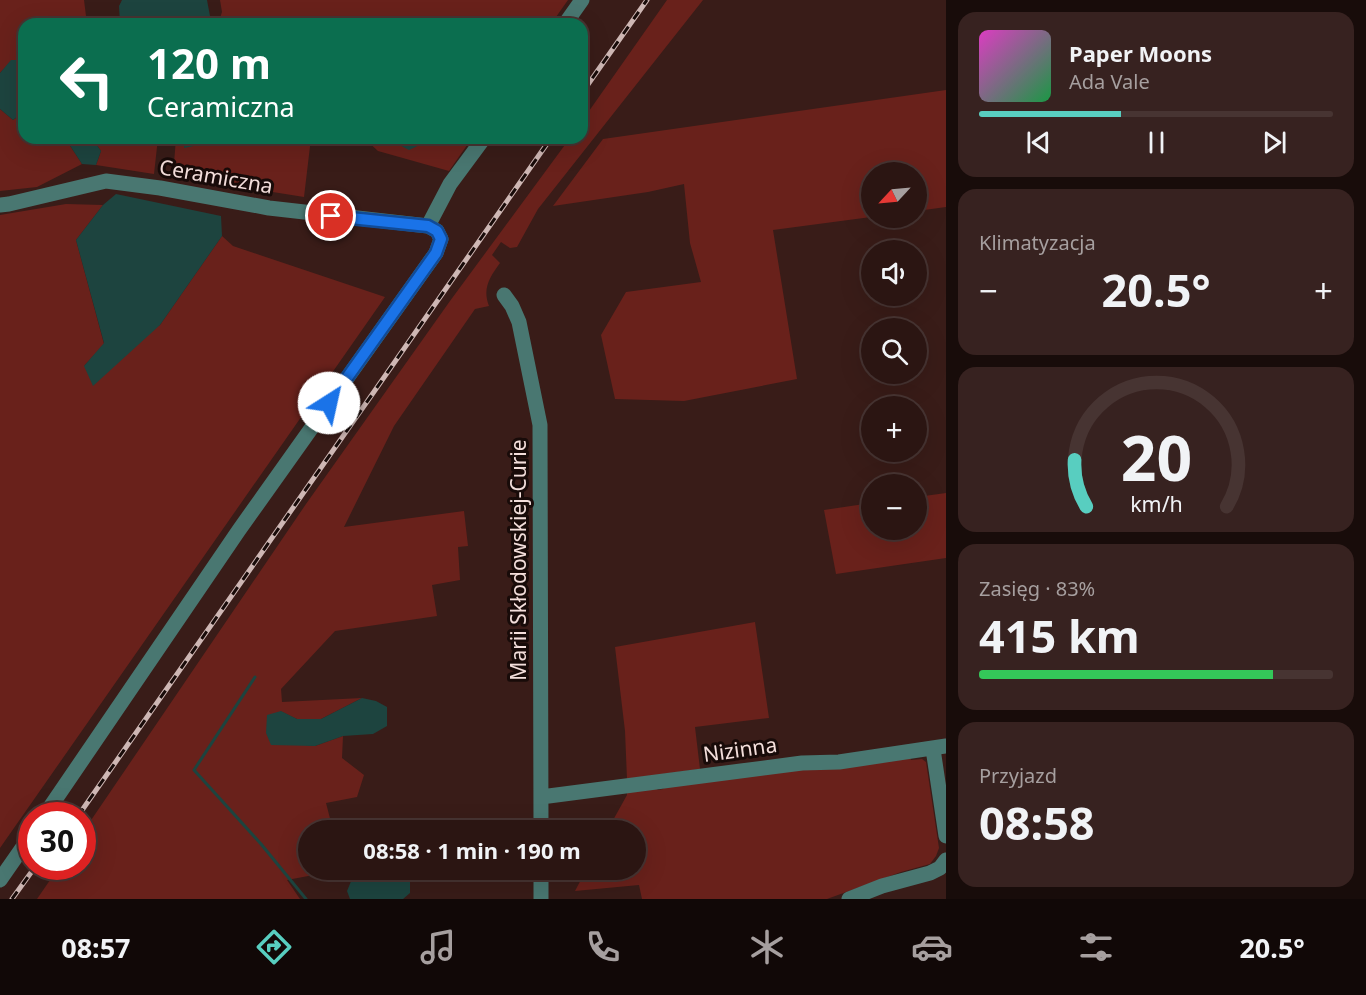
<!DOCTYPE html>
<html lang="pl">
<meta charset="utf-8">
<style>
:root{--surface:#2b1512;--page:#372220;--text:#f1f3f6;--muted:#a69f9f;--line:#473432;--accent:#58cec0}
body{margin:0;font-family:"Noto Sans",sans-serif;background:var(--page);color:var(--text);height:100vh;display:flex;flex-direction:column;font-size:22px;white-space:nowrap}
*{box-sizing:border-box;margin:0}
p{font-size:20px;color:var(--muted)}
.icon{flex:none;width:33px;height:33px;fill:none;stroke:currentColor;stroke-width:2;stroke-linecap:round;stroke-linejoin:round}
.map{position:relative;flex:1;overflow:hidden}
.side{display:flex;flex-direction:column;gap:12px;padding:12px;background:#180c0a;width:420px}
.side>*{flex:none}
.top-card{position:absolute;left:18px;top:18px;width:570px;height:126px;border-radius:18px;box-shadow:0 6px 24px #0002,0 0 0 2px var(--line);background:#0b6e4f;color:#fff;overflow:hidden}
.needle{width:39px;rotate:244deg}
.tools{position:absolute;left:861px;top:162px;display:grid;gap:12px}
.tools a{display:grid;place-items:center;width:66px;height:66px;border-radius:50%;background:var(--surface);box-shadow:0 6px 24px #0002,0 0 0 2px var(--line);font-size:30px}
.speed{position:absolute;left:18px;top:802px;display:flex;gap:12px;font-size:30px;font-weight:700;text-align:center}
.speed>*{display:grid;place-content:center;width:78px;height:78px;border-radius:50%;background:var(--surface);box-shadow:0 6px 24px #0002,0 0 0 2px var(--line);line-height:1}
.speed .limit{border:9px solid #d22;background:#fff;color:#111}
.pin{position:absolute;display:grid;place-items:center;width:51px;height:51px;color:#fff;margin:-26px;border:3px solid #fff;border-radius:50%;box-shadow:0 2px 6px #0007}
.me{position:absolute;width:66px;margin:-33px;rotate:35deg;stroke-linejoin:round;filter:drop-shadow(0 0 4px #0008)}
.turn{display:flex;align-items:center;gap:21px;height:126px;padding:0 30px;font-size:27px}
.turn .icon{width:78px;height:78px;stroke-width:2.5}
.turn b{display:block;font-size:42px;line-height:51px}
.big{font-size:45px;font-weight:700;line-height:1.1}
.side .card{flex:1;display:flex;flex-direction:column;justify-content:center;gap:9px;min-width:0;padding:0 21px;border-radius:18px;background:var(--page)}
.side .dial{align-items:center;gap:0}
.dial svg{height:156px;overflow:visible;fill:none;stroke:var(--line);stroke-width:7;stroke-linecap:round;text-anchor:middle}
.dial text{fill:var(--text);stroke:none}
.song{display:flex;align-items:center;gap:18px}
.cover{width:72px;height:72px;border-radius:9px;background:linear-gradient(135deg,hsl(310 70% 55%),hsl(140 70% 35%))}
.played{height:6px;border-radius:3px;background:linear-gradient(90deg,var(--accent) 40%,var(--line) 40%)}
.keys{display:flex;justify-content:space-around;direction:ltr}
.heat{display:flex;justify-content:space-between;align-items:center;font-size:33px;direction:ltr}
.charge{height:9px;border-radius:4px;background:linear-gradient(90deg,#34c759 83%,var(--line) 0)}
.trip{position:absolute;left:298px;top:820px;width:348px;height:60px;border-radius:30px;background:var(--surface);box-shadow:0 6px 24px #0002,0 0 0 2px var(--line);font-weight:700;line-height:60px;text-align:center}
.menu{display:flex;height:96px;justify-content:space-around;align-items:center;background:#110807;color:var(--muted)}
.menu .icon{width:42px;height:42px}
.menu .active{color:var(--accent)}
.menu b{font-size:27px;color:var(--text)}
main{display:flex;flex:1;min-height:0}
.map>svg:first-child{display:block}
.green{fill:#69211b}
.water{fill:#1d443f}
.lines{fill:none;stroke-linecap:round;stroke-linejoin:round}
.stream{stroke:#1d443f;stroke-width:3}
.minor{stroke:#497771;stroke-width:15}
.rail-casing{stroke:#ceb7b4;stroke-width:5}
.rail{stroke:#180b09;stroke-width:3;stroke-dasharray:9;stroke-linecap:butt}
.route-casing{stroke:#114b97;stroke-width:15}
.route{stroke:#1a73e8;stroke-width:10}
.labels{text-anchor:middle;stroke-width:6;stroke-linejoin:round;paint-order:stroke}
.street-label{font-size:21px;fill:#f3dedb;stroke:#180b09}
</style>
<main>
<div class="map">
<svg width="946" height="899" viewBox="0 0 946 899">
<rect width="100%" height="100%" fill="#391c18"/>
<path class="green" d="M0 0H84L87 24H24V60L11 61 0 73Z
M220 0H568L551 24H218L222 12Z
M667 0H703L538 209 517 247 510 248 501 242 492 255 500 263C490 277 482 288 489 306L475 309 394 426 344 527 464 511 468 546 458 547 460 580 432 585 437 616 335 631 281 689 282 702 362 698 321 719H297L280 711 295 744 315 746 343 736 342 758 364 775 357 797 326 803 333 830 336 831H309V870H340L287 880 300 899H37L59 867H82L83 832 306 504 450 301 570 138H582V121Z
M946 90V207L917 211 916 172H872L871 217 773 230 797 379 684 401 615 399 601 335 626 292 701 282 690 243 684 184 648 192 553 206 603 139Z
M0 109 13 120 24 112V138H65L82 164 37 187 0 191Z
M92 138H158L154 174 96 165 101 151Z
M176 138H311L304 197 173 176Z
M364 138H472L449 171 378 151Z
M66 204 103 205 76 240 104 344 84 366 160 325 222 236 233 246 385 297 0 848V215Z
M946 493V558L836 574 824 510 871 503 872 530H916L917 497Z
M755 622 769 718 695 727 700 769 627 779 625 731 615 647Z
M910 757 911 760 922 759 926 762 939 848 936 856 930 864 901 872 827 899H642L639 885 575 891 586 870H636V831H607L627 795V790L654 787 658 790 663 789 667 785Z"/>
<path class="water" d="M122 0H207L210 16 207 24H120L119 6Z
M11 60H24V112L13 120 0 109V73Z
M65 138H92L101 151 96 165 82 164Z
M185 138H232L184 148Z
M386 138H426L424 143 409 150Z
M116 194 221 216 222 236 160 325 93 386 84 366 104 343 76 240 103 205Z
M362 698 376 701 387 707V726L373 734 343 736 315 746 271 745 266 733 267 715 281 711 297 719H321Z
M394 871 405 873 410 880V893L403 899H350L347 891 352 879 362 876Z"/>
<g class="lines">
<path class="stream" d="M255 677 194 770 261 844 306 899"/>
<path class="minor" d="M565 24 582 0
M0 205 9 204 106 181 160 188 269 208 428 226 437 231 441 239 436 253 239 530 44 816
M428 226 450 184 484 138
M504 295 512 306 519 322 540 425 541 831
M933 749 946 836
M541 797 802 763 839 762 946 746
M541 870V899
M0 880 32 834
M849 899 882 886 930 873 940 868 946 860"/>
<g class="rail-casing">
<path id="rail" d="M582 93 647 0
M78 816 551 138
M12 899 35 867"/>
</g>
<use href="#rail" class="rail"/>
</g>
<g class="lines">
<g class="route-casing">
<path id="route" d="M329 403 436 253 441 239 437 231 428 226 331 216"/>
</g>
<use href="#route" class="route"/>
</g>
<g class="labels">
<g class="street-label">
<text transform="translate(216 177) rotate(10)" y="7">Ceramiczna</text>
<text transform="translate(519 560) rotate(-90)" y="7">Marii Skłodowskiej-Curie</text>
<text transform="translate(740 750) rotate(-8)" y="7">Nizinna</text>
</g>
</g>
</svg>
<div class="tools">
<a><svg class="needle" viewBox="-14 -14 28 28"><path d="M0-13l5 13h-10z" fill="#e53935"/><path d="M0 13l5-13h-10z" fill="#a69f9f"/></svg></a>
<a><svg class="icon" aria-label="sound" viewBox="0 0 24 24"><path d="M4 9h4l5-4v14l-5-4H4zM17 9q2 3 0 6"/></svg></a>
<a><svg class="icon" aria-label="search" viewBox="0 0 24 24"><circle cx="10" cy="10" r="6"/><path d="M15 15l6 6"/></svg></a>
<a>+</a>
<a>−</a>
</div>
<div class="speed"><div class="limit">30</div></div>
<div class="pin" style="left:331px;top:216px;background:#d93025"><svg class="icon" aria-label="arrive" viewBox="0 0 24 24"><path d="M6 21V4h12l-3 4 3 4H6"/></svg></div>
<svg class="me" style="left:329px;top:403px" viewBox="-20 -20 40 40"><circle r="19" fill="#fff"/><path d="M0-13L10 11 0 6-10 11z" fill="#1a73e8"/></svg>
<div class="trip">08:58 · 1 min · 190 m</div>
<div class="top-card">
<div class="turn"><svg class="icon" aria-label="left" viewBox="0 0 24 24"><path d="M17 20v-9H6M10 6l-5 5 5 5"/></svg><div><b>120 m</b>Ceramiczna</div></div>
</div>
</div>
<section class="side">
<div class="card">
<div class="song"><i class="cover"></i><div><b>Paper Moons</b><p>Ada Vale</p></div></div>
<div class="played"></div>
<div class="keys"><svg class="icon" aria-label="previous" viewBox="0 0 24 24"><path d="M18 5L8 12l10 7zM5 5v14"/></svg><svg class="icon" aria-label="pause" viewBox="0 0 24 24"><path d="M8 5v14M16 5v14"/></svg><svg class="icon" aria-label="next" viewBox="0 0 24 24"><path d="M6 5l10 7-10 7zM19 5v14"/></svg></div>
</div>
<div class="card"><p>Klimatyzacja</p>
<div class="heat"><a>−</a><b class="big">20.5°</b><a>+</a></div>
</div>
<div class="card dial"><svg viewBox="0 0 100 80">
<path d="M14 69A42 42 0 1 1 86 69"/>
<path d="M14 69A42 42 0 0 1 8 45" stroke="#58cec0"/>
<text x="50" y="56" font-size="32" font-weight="700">20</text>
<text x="50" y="72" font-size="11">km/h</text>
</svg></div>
<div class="card"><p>Zasięg · 83%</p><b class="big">415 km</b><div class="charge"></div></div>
<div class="card"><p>Przyjazd</p><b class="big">08:58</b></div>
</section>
</main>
<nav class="menu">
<b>08:57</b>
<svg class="icon active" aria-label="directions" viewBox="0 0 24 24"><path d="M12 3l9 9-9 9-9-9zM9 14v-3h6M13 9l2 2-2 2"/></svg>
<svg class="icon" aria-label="music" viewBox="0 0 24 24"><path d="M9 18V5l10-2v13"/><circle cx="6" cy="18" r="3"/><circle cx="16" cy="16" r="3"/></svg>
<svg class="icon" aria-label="phone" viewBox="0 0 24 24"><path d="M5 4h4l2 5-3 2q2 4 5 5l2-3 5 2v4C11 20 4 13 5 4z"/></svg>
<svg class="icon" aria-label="climate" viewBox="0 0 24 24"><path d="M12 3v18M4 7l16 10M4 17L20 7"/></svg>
<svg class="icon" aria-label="car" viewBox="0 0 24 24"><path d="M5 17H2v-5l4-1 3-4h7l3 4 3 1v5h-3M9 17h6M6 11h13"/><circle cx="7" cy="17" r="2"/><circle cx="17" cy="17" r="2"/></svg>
<svg class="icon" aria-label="filters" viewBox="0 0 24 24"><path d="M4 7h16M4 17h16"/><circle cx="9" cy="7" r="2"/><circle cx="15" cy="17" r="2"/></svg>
<b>20.5°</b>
</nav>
